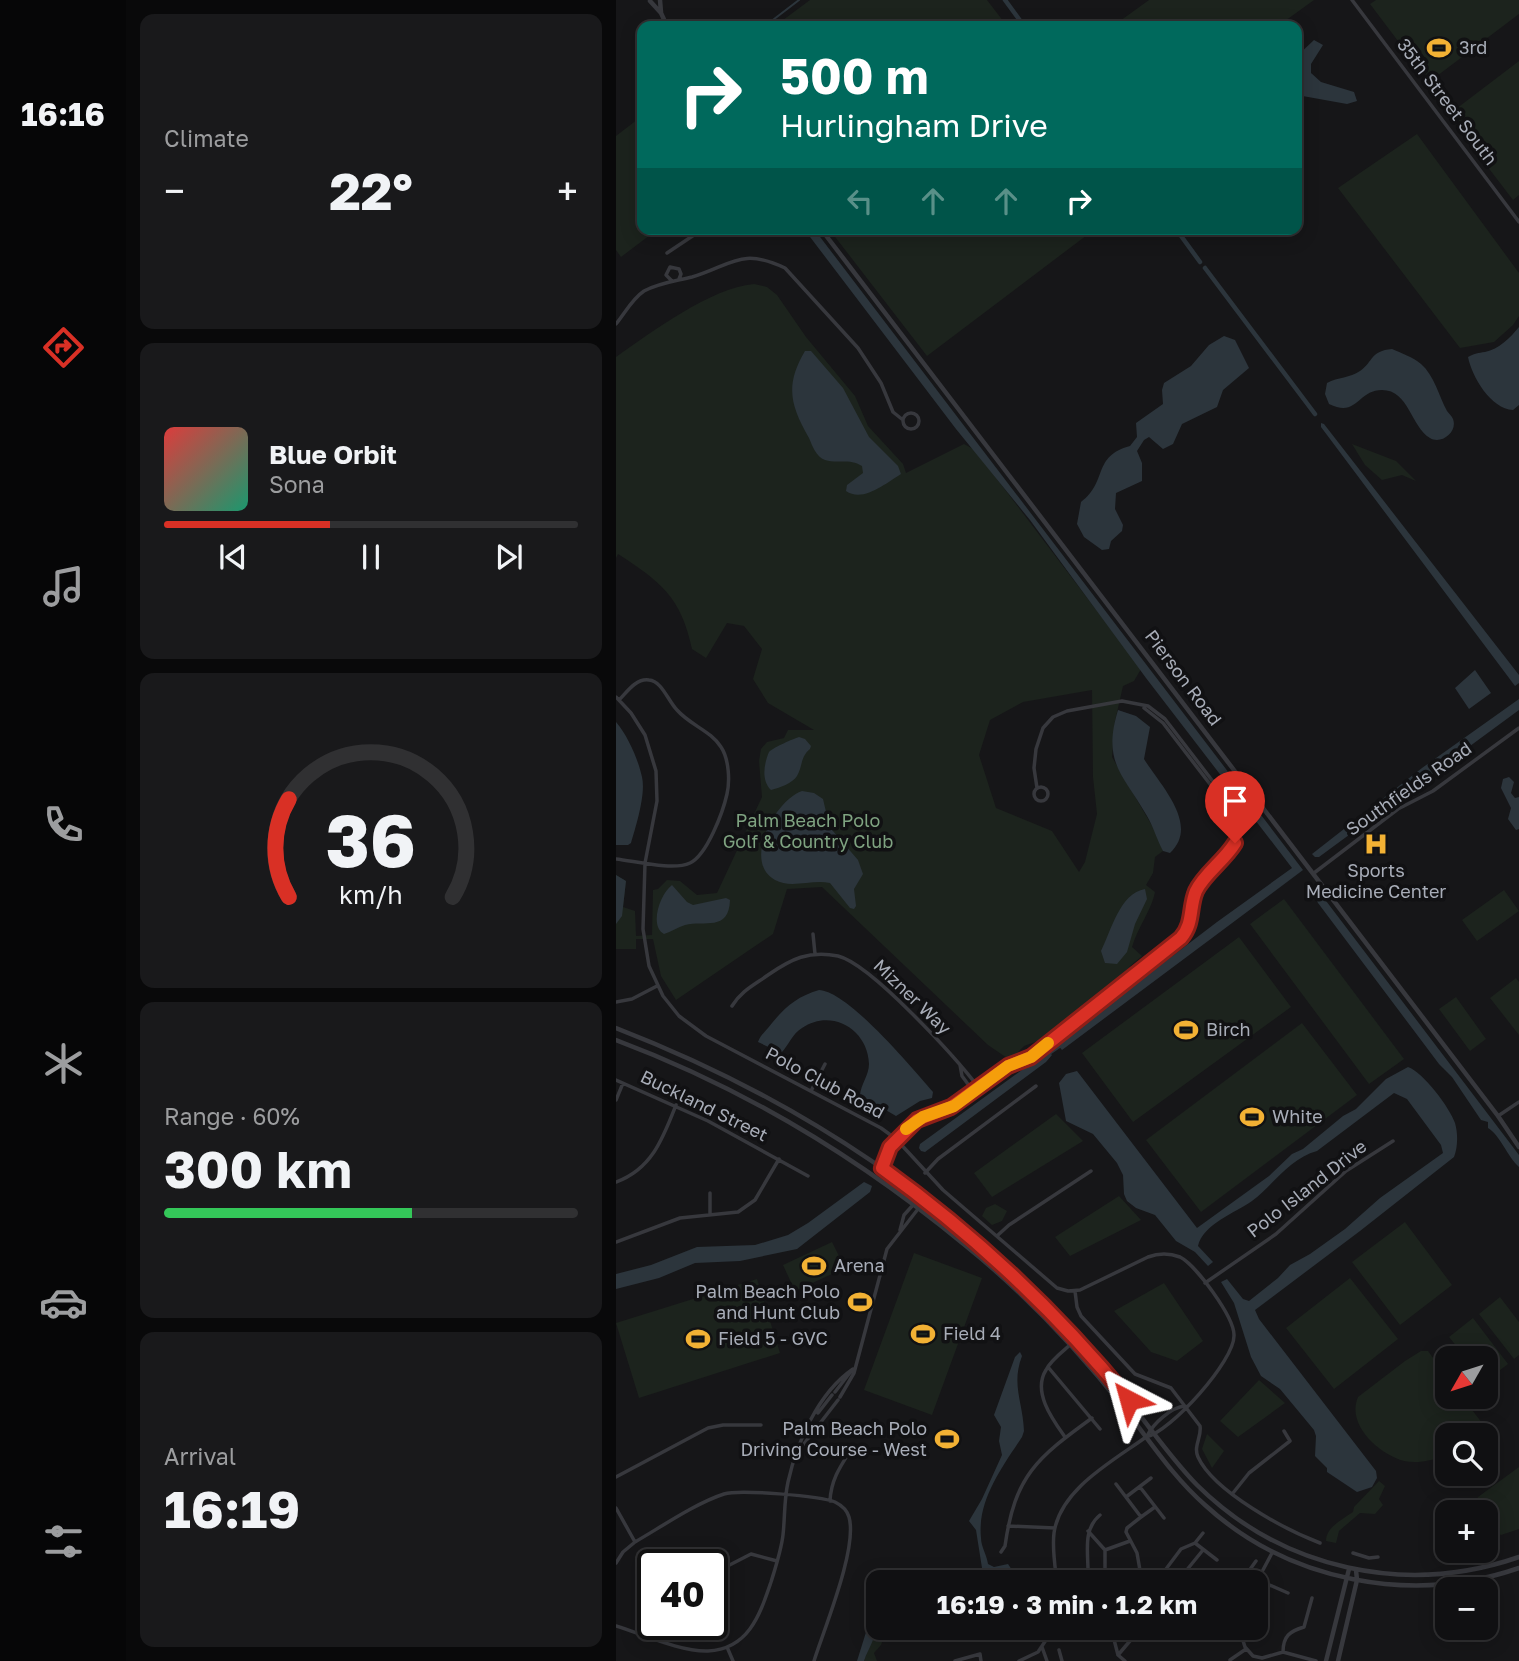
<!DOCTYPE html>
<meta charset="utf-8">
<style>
:root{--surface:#101012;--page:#19191b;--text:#f1f3f6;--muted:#9c9d9f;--line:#303032;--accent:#d93025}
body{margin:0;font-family:"Golos Text",sans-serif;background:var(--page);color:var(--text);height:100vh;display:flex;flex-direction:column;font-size:26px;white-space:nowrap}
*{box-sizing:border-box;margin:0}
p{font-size:23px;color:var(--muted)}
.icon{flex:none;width:38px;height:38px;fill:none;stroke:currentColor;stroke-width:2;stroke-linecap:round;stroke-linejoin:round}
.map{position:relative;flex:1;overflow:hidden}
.side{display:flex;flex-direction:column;gap:14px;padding:14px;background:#09090a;width:490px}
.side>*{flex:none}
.hud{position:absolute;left:21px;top:21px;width:665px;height:214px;border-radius:14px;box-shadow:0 4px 18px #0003,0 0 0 2px var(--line);background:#00695c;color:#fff;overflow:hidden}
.needle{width:46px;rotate:231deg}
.controls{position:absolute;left:819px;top:1346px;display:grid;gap:14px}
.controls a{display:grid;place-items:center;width:63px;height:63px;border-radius:14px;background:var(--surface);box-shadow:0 4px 18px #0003,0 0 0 2px var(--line);font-size:35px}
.speed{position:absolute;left:21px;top:1549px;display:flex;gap:14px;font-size:35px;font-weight:700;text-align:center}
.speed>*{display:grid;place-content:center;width:91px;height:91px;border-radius:50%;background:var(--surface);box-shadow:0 4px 18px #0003,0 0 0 2px var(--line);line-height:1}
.speed .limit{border:4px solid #111;border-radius:10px;background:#fff;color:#111}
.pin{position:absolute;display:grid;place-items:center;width:60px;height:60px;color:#fff;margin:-72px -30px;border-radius:50% 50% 50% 0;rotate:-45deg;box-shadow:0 0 7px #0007}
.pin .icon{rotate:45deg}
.me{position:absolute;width:77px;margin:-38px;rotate:321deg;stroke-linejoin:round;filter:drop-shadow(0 0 5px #0008)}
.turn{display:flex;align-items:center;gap:24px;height:147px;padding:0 28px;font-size:32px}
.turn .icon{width:91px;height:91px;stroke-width:2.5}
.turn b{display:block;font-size:49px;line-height:60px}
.lanes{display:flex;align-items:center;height:66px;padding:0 28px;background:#0003;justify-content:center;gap:35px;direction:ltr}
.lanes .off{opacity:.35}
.big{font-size:52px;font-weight:700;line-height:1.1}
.side .tile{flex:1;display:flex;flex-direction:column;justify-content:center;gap:10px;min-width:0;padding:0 24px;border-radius:14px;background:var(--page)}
.side .dial{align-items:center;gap:0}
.dial svg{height:182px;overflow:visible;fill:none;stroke:var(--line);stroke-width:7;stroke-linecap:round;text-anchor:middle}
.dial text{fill:var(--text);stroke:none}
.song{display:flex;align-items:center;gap:21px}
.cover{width:84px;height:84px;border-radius:10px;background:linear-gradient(135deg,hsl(0 70% 55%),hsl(160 70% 35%))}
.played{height:7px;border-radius:4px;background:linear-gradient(90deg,var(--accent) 40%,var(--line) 40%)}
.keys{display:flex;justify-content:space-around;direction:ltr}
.heat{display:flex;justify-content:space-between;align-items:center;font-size:38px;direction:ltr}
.charge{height:10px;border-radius:5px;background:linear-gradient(90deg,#34c759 60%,var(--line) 0)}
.trip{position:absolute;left:250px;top:1570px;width:402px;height:70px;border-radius:14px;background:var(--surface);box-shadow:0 4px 18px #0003,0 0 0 2px var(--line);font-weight:700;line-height:70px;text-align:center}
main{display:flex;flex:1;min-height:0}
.tab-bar{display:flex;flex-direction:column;width:126px;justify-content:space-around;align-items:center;background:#060607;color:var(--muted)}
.tab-bar .icon{width:49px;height:49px}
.tab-bar .selected{color:var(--accent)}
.tab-bar b{font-size:32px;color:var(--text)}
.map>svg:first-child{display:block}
.green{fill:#1c231d;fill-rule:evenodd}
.water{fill:#2c353c}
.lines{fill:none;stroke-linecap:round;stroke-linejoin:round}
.stream{stroke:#2c353c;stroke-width:2}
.canal{stroke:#2c353c;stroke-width:4.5}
.minor{stroke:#37383d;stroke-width:3.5}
.tertiary{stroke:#37383d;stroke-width:4.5}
.route-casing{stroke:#8d1f18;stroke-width:18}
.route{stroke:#d93025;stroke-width:12}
.slow{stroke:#f59e0b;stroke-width:12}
.labels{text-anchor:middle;stroke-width:7;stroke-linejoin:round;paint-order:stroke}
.poi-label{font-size:18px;fill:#a8adb8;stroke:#111113;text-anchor:start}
.street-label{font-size:18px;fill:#a8adb8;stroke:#111113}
.park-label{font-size:18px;fill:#7fa381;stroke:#111113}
</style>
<main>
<nav class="tab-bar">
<b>16:16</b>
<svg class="icon selected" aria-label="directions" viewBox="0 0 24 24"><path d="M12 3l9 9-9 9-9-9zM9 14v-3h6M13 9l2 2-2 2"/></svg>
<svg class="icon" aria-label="music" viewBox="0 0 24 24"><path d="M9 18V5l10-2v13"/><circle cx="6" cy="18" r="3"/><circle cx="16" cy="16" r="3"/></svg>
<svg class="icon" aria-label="phone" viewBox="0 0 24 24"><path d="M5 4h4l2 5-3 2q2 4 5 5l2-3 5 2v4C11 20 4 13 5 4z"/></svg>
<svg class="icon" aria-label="climate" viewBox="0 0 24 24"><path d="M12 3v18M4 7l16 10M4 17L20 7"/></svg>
<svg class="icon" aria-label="car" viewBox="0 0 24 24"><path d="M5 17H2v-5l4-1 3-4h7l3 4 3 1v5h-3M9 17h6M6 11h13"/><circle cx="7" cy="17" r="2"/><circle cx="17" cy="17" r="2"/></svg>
<svg class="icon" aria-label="filters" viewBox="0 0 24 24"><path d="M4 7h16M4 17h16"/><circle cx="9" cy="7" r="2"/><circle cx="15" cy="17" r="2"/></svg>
</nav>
<section class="side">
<div class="tile"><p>Climate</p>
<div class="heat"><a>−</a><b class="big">22°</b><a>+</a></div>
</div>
<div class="tile">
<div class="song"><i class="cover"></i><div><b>Blue Orbit</b><p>Sona</p></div></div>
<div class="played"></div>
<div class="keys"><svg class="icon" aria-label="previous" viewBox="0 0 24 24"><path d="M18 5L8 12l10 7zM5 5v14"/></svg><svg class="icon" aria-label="pause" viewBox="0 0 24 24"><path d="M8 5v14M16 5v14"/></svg><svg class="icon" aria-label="next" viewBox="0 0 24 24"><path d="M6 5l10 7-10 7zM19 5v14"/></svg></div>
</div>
<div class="tile dial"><svg viewBox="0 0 100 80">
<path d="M14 69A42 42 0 1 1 86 69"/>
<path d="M14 69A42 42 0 0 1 14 26" stroke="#d93025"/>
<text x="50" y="56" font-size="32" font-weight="700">36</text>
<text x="50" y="72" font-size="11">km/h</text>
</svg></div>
<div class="tile"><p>Range · 60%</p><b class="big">300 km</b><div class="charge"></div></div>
<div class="tile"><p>Arrival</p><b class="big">16:19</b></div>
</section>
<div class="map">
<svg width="903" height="1661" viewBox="0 0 903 1661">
<rect width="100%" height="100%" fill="#161618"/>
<path class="green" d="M194 0H371L391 26H159Z
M533 0H698L662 26H497Z
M760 0H903V14L813 82 754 4Z
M903 61V195L897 200 832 115Z
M26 116V229H42L5 257 0 250V136Z
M801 134 903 273V316L897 325 878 342 844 348 722 188Z
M213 229H479L311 356Z
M138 284 151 287 161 295 190 337 239 396 252 426 287 464 290 473 348 444 359 450 525 669 518 681 507 686 499 721 496 757 542 836 547 851 539 857 537 873 530 885 539 892C536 909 522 927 516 947L526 956 514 966 502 986 433 1037 408 1046 394 1060 372 1045 206 887 171 889 157 934 60 1000 45 976 37 939H20V949H0V875L10 881 7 907 19 911 20 936 36 935 37 890 42 889 51 880 64 881 81 895 101 893 146 797 143 761 145 749 151 742 168 738 172 730H198L152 703 137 679 146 649 128 626 111 623 90 658 76 649C65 597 45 582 2 554L0 558V357C36 332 94 288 138 284ZM476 690 477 777 481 814 469 862 463 872 436 831 380 808 363 755 374 720 407 702Z
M736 444 780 461 800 481 786 475 766 480 749 465Z
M888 890 903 911 861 941 846 920Z
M668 899 788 1059 753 1084 634 924Z
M623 937 675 1007 517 1122 466 1053Z
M900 978 903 982V1035L874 998Z
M840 997 870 1039 854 1051 823 1009Z
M686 1023 741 1095 585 1212 530 1140Z
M440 1114 467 1141 376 1197 358 1173Z
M503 1196 525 1220 454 1256 439 1237Z
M379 1204 391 1211 386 1221 376 1225 366 1216 370 1208Z
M789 1222 836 1285 784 1325 736 1262Z
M216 1242 229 1268 179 1291 167 1265Z
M298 1253 366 1278 316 1415 248 1390Z
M734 1278 782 1339 718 1389 670 1328Z
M141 1279 164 1353 23 1398 0 1323Z
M548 1283 587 1341 561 1361 535 1352 498 1311Z
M884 1297 903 1322V1355L898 1359 863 1314Z
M857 1318 892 1364 870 1381V1358H850L833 1337Z
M805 1351H812L831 1377V1396L846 1397 870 1428 860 1435H831V1455C818 1460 802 1464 788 1461 763 1454 730 1425 742 1397L789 1361Z
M643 1380 669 1403 622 1437 604 1421Z
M591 1434 608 1451 596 1468 586 1449Z
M903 1467V1529L885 1535C877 1531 870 1521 870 1512H864L858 1504 862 1497Z
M763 1481 769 1486 763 1499 767 1505 759 1514 744 1513 723 1531 720 1543 710 1541C710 1527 727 1519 737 1512L738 1507Z
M263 1628H268L270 1631 265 1645 258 1653 261 1661H248L256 1638Z"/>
<path class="water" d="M698 40 707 45 695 64V73L705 82 738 92 741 101 731 104 681 95V56Z
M188 229H198L687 870 446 1050 441 1044 601 922 676 868 530 678 414 520 340 429Z
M903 327V405L897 410C875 409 856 377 852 357 859 353 862 353 869 352 883 349 894 338 903 327Z
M608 336 619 340 633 368 607 390 601 407 566 424 557 444 547 449 533 437 528 440 521 451 526 463V481L500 493 499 509 507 525 506 531 495 541 493 549 486 550 468 537 461 524 465 502C492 482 476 456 514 446L521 437 520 423 547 404 546 390 548 383 575 366 593 345Z
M776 349C785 353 797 357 805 364 818 375 823 396 831 411 833 414 836 416 837 419 842 432 825 445 814 438 795 427 793 390 766 390 741 390 742 418 713 404L709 394 711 383C722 377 734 378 744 371 758 361 754 351 776 349Z
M189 351H195L227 388 253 437 282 466 285 474C270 483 247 503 230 491L231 485 247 473 246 466C233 458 221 464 209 460 200 457 196 445 193 438 174 405 169 385 189 351Z
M705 423 708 424 903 675V683L899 686 705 427Z
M859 670 875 693 853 709 839 688Z
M903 699V710L703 857H699L696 854 806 768Z
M502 710 520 716 534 727 528 759C545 786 584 825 554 853L547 851C541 840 538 828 531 816 507 774 486 763 502 710Z
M0 722C12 736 22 759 26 777 30 794 20 826 15 843L12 845H0Z
M183 737 189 739 195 746 194 749C184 757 187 766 181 776 177 783 163 788 155 790 145 780 148 764 153 752 158 747 177 739 183 737Z
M893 777 898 782 895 793 899 798 903 797V829L900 830 892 819 895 808 885 788 887 779Z
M186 791 198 793 207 799 211 816 210 823 242 860 247 874 238 889 240 906 238 909 234 908 214 883C196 879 175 889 159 880 126 862 159 800 186 791Z
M0 875 10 881 6 916 0 924Z
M56 885 71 902 77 905 110 898 114 900C113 932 88 920 69 925 62 927 55 932 48 934 33 926 44 894 56 885Z
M529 889 531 899 519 924 511 952 501 964 489 963 485 951C495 931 504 893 529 889Z
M701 889 903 1155V1167C891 1156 884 1135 872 1128V1122L865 1120 836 1077 823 1064 702 903 696 892Z
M203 990C232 991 297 1069 317 1092L316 1098 304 1101 280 1116 244 1095C245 1084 253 1075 253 1064 252 1029 215 1008 186 1028 176 1034 173 1045 165 1053L142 1042C144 1036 148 1033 152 1028 167 1009 179 997 203 990Z
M432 1051 436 1055 430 1062 309 1152 305 1151 303 1148 304 1144Z
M792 1067C807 1072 834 1108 839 1123 842 1133 842 1147 838 1157L744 1231 639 1310 643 1319 760 1471 761 1478 756 1487 741 1492 711 1472V1468L699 1456 700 1436 698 1430 664 1389 645 1376 635 1357 618 1303 605 1282 611 1279 627 1299 633 1301 662 1278 674 1265 694 1254 729 1229 764 1198 827 1153 825 1145 791 1099 778 1093 701 1151C674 1158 657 1185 636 1201 619 1213 587 1224 582 1246L597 1262 592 1266 579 1252 560 1241 539 1215 520 1208 511 1201 508 1194 507 1175 501 1163 477 1134 450 1121 443 1083 450 1074 461 1071 581 1228 653 1176 676 1154 687 1149 727 1116 740 1109 770 1079Z
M248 1182 256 1186 254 1192 181 1249 124 1261 79 1263 43 1278 0 1289V1274L35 1265 81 1247 139 1245 172 1235 192 1223Z
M404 1352 406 1356C395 1385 407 1402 408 1431L406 1437C387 1466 361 1500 365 1538 365 1547 371 1555 372 1564L378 1567 392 1564 404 1582H344L366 1568 360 1530 353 1521 366 1499 386 1455 383 1441 385 1427 378 1415 399 1357Z
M262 1619C263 1632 253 1647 248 1661H241L251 1629Z"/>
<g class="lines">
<path class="stream" d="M149 26 183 0"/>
<path class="canal" d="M389 0 408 26
M560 229 584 262
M589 268 699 414
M430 1055 446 1044"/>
<path class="minor" d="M736 0 903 222
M51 253 87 229
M56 281 50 275 54 267 63 269 65 274 63 279
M0 324C9 313 16 299 28 291 43 283 60 281 76 277 116 265 125 247 169 268L242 348 265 383 277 412 287 420
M287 421a8 8 0 1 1 16 0a8 8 0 1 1-16 0Z
M0 697 15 713 29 735 40 771 41 801 29 863 27 929 33 966 47 996 63 1016 90 1036 265 1128 280 1139 327 1190 441 1288 452 1291 464 1290 532 1257C543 1253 553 1253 564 1257 580 1265 618 1317 618 1335 619 1361 554 1432 530 1437 497 1461 444 1489 438 1533 436 1549 439 1566 441 1582
M528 708 547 723 617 814
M418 794a7 7 0 1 1 14 0a7 7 0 1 1-14 0Z
M0 859C19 861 57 871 74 863 91 855 107 812 111 794 114 781 113 759 105 747 95 731 74 725 61 710 52 701 46 681 33 680 20 678 11 692 3 700
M698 873 782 809 817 791 903 728
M197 934 199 954
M513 980 522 964 540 956
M0 1002 16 999 41 986
M116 1006C125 991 138 985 152 975 175 959 193 950 222 956 255 964 340 1058 363 1088
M344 1065 346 1076 357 1091
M392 1066 415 1057 526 971 568 935 574 923 580 891 611 855 619 843 622 832 618 809 549 719 532 706 506 701 451 711 437 717 427 728 420 749 418 768 421 788
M0 1080 92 1121 192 1176
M195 1091 209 1064
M0 1100 7 1083
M882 1116 903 1102
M266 1168C273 1153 276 1142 288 1131 305 1116 319 1116 337 1106 371 1088 395 1055 432 1041
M309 1173 322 1159 420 1086
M0 1182C36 1169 47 1138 60 1105
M94 1193V1215
M284 1230 288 1215 297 1205
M382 1235 393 1225 475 1171
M0 1242 64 1218 122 1212 139 1200 163 1159
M589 1283 660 1234 730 1171 777 1141
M459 1291 461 1307 465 1316 519 1374 555 1388 584 1426C586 1437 577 1446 582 1457 598 1492 670 1530 704 1543
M432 1367 484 1429
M219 1392 236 1370
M224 1397 238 1373 271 1249 302 1209
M202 1413 216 1395
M531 1436C537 1424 555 1407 569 1406
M449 1437C437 1420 416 1392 430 1370 435 1360 446 1352 454 1345
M184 1449 222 1400
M0 1477 92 1428 107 1425H145
M500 1484 525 1517 539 1507
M524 1487 548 1518
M617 1493 633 1473 674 1441 668 1431
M510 1497 535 1478
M214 1501C215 1478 226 1464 238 1445
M0 1508 19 1542
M525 1517 511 1528 510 1532 521 1553 526 1582
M392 1526 439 1528
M472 1531 489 1550V1582
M587 1533 579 1543 601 1560
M489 1550 514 1541
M385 1552 389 1546C399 1475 421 1458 476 1418
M737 1553 753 1558 762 1557
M0 1563 7 1552 19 1542C45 1527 80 1503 108 1494 123 1489 204 1496 219 1502 225 1505 231 1510 233 1517 242 1548 208 1629 198 1661
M461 1571H489
M472 1571C472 1551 467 1529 484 1515
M547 1573 565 1549 579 1543
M96 1574 135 1554 161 1561
M526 1574 547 1573 551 1582
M642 1580 672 1593
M561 1582 587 1550
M625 1582 640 1561
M640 1583 656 1553
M640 1625H642
M0 1626C26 1634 65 1652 92 1651 133 1649 144 1614 155 1582 160 1566 165 1551 167 1535 169 1517 168 1500 172 1482 181 1442 202 1393 237 1369
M495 1628 502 1655 509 1661
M526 1628 541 1639
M590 1628 581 1639 613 1628
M623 1628 629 1647 637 1656 646 1658 667 1652 700 1661
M44 1640 49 1624
M111 1647 117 1661
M426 1647 431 1661
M443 1650 446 1661
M667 1652C667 1636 674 1631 688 1627L696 1598
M502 1655 525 1628
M614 1660 630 1649
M339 1661 364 1654 365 1661
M403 1661 422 1652 438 1628"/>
<path class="tertiary" d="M44 0 45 12
M34 1 45 13 51 26
M205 229 882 1116 903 1147
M0 1028C129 1078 250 1147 355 1237 404 1278 450 1324 491 1373 522 1410 548 1451 581 1485 667 1570 790 1596 903 1557
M0 1040C128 1088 245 1159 350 1246 408 1293 461 1349 508 1408 534 1441 557 1477 589 1505 673 1582 796 1605 903 1568
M298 1205 317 1207
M710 1661 733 1569
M722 1661 741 1580 740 1570"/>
</g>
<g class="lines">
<g class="route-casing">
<path id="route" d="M513 1400C440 1311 359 1235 266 1168L274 1147 301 1120 335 1107 392 1066 415 1057 565 938C578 923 573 907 580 891 588 874 609 860 619 843"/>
</g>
<use href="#route" class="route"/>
<path class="slow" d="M290 1129 307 1117 338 1106 392 1066 415 1057 432 1043"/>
</g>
<defs>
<g id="stadium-bare" transform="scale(1.89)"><path d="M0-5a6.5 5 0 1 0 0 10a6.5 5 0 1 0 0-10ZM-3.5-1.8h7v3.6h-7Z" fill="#f2b134" stroke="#111113" stroke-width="2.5" paint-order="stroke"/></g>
<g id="hospital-bare" transform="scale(1.89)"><path d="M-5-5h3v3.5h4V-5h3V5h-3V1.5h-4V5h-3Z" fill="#f2b134" stroke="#111113" stroke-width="2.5" paint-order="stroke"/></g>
</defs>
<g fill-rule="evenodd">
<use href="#stadium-bare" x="823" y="48"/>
<use href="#hospital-bare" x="760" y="844"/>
<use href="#stadium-bare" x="570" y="1030"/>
<use href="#stadium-bare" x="636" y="1117"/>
<use href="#stadium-bare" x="198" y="1266"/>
<use href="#stadium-bare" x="244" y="1302"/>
<use href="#stadium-bare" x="307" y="1334"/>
<use href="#stadium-bare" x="82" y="1339"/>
<use href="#stadium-bare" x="331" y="1439"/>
</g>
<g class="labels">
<g class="poi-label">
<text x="843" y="54">3rd</text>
<text x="760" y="877" text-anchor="middle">Sports<tspan x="760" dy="21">Medicine Center</tspan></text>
<text x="590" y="1036">Birch</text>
<text x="656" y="1123">White</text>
<text x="218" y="1272">Arena</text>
<text x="224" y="1298" text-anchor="end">Palm Beach Polo<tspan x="224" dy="21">and Hunt Club</tspan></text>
<text x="327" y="1340">Field 4</text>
<text x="102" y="1345">Field 5 - GVC</text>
<text x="311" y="1435" text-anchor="end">Palm Beach Polo<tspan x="311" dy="21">Driving Course - West</tspan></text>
</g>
<g class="street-label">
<text transform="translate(831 102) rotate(53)" y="6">35th Street South</text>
<text transform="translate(567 678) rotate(53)" y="6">Pierson Road</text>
<text transform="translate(793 789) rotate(-35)" y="6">Southfields Road</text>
<text transform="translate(296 997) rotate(44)" y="6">Mizner Way</text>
<text transform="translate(209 1083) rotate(28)" y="6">Polo Club Road</text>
<text transform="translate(88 1106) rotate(26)" y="6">Buckland Street</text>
<text transform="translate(691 1189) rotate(-38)" y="6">Polo Island Drive</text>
</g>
<g class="park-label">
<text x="192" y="827">Palm Beach Polo<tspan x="192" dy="21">Golf &amp; Country Club</tspan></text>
</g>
</g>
</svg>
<div class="controls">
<a><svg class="needle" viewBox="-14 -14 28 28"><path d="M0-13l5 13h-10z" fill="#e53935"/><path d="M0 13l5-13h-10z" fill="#9c9d9f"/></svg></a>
<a><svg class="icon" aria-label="search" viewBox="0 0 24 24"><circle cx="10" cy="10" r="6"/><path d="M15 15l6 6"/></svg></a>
<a>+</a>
<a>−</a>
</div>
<div class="speed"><div class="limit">40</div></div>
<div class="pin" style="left:619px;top:843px;background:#d93025"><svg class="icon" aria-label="arrive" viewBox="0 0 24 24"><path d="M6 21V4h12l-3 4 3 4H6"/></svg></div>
<svg class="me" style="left:513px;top:1400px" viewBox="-20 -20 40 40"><path d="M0-17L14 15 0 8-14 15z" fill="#d93025" stroke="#fff" stroke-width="4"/></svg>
<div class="trip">16:19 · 3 min · 1.2 km</div>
<div class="hud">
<div class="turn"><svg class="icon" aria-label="right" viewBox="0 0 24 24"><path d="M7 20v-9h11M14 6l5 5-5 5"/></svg><div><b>500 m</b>Hurlingham Drive</div></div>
<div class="lanes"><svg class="icon off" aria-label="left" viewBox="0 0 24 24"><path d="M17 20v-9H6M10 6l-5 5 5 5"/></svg><svg class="icon off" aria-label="ahead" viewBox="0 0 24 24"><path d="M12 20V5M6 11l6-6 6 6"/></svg><svg class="icon off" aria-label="ahead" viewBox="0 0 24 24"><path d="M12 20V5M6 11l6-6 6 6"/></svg><svg class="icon" aria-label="right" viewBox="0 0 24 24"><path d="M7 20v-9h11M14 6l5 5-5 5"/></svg></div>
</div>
</div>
</main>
